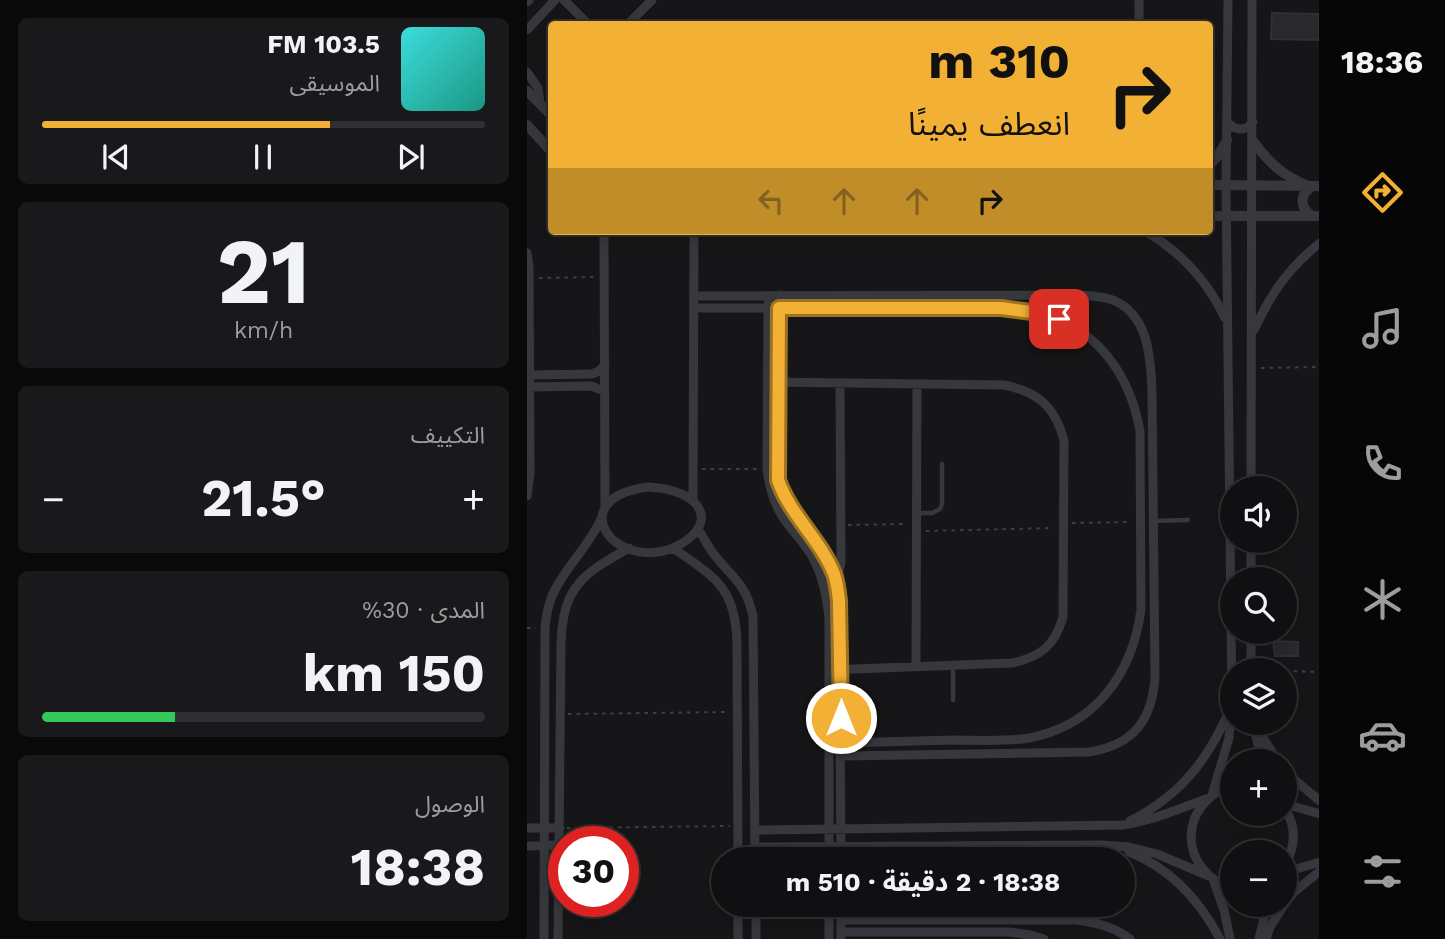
<!DOCTYPE html>
<html lang="ar">
<meta charset="utf-8">
<style>
:root{--surface:#101012;--page:#19191b;--text:#f1f3f6;--muted:#9c9d9f;--line:#303032;--accent:#f2b134}
body{margin:0;font-family:"Work Sans","Noto Sans Arabic",sans-serif;background:var(--page);color:var(--text);direction:rtl;height:100vh;display:flex;flex-direction:column;font-size:26px;white-space:nowrap}
*{box-sizing:border-box;margin:0}
p{font-size:23px;color:var(--muted)}
.icon{flex:none;width:38px;height:38px;fill:none;stroke:currentColor;stroke-width:2;stroke-linecap:round;stroke-linejoin:round}
.map{position:relative;flex:1;overflow:hidden;direction:ltr}
.side{display:flex;flex-direction:column;gap:18px;padding:18px;background:#09090a;width:527px}
.side>*{flex:none}
.top-card{position:absolute;left:21px;top:21px;width:665px;height:214px;border-radius:7px;box-shadow:0 4px 18px #0003,0 0 0 2px var(--line);direction:rtl;background:#f2b134;color:#111;overflow:hidden}
.buttons{position:absolute;left:693px;top:476px;display:grid;gap:14px}
.buttons a{display:grid;place-items:center;width:77px;height:77px;border-radius:50%;background:var(--surface);box-shadow:0 4px 18px #0003,0 0 0 2px var(--line);font-size:35px}
.speed{position:absolute;left:21px;top:826px;display:flex;gap:14px;font-size:35px;font-weight:700;text-align:center}
.speed>*{display:grid;place-content:center;width:91px;height:91px;border-radius:50%;background:var(--surface);box-shadow:0 4px 18px #0003,0 0 0 2px var(--line);line-height:1}
.speed .limit{border:10px solid #d22;background:#fff;color:#111}
.pin{position:absolute;display:grid;place-items:center;width:60px;height:60px;color:#fff;margin:-30px;border-radius:14px;box-shadow:0 4px 10px #0006}
.me{position:absolute;width:77px;margin:-38px;rotate:0deg;stroke-linejoin:round;filter:drop-shadow(0 0 5px #0008)}
.turn{display:flex;align-items:center;gap:24px;height:147px;padding:0 28px;font-size:32px}
.turn .icon{width:91px;height:91px;stroke-width:2.5}
.turn b{display:block;font-size:49px;line-height:60px}
.lanes{display:flex;align-items:center;height:66px;padding:0 28px;background:#0003;justify-content:center;gap:35px;direction:ltr}
.lanes .off{opacity:.35}
.big{font-size:52px;font-weight:700;line-height:1.1}
.side .card{flex:1;display:flex;flex-direction:column;justify-content:center;gap:10px;min-width:0;padding:0 24px;border-radius:10px;background:var(--page)}
.side .dial{align-items:center;gap:0}
.dial b{font-size:91px;line-height:1}
.song{display:flex;align-items:center;gap:21px}
.cover{width:84px;height:84px;border-radius:10px;background:linear-gradient(135deg,hsl(180 70% 55%),hsl(170 70% 35%))}
.played{height:7px;border-radius:4px;background:linear-gradient(90deg,var(--accent) 65%,var(--line) 65%)}
.keys{display:flex;justify-content:space-around;direction:ltr}
.heat{display:flex;justify-content:space-between;align-items:center;font-size:38px;direction:ltr}
.charge{height:10px;border-radius:5px;background:linear-gradient(90deg,#34c759 30%,var(--line) 0)}
.trip{position:absolute;left:184px;top:847px;width:424px;height:70px;border-radius:35px;background:var(--surface);box-shadow:0 4px 18px #0003,0 0 0 2px var(--line);font-weight:700;line-height:70px;text-align:center;direction:rtl}
main{display:flex;flex:1;min-height:0}
.tabs{display:flex;flex-direction:column;width:126px;justify-content:space-around;align-items:center;background:#060607;color:var(--muted)}
.tabs .icon{width:49px;height:49px}
.tabs .active{color:var(--accent)}
.tabs b{font-size:32px;color:var(--text)}
.map>svg:first-child{display:block}
.building{fill:#29292c;stroke:#303034;stroke-width:2}
.lines{fill:none;stroke-linecap:round;stroke-linejoin:round}
.path{stroke:#3d3f44;stroke-width:2;stroke-dasharray:3.5 5;stroke-linecap:butt}
.service{stroke:#37383d;stroke-width:4.5}
.minor{stroke:#37383d;stroke-width:9}
.tertiary{stroke:#37383d;stroke-width:10}
.route-casing{stroke:#9d7322;stroke-width:18}
.route{stroke:#f2b134;stroke-width:12}
</style>
<main>
<nav class="tabs">
<b>18:36</b>
<svg class="icon active" aria-label="directions" viewBox="0 0 24 24"><path d="M12 3l9 9-9 9-9-9zM9 14v-3h6M13 9l2 2-2 2"/></svg>
<svg class="icon" aria-label="music" viewBox="0 0 24 24"><path d="M9 18V5l10-2v13"/><circle cx="6" cy="18" r="3"/><circle cx="16" cy="16" r="3"/></svg>
<svg class="icon" aria-label="phone" viewBox="0 0 24 24"><path d="M5 4h4l2 5-3 2q2 4 5 5l2-3 5 2v4C11 20 4 13 5 4z"/></svg>
<svg class="icon" aria-label="climate" viewBox="0 0 24 24"><path d="M12 3v18M4 7l16 10M4 17L20 7"/></svg>
<svg class="icon" aria-label="car" viewBox="0 0 24 24"><path d="M5 17H2v-5l4-1 3-4h7l3 4 3 1v5h-3M9 17h6M6 11h13"/><circle cx="7" cy="17" r="2"/><circle cx="17" cy="17" r="2"/></svg>
<svg class="icon" aria-label="filters" viewBox="0 0 24 24"><path d="M4 7h16M4 17h16"/><circle cx="9" cy="7" r="2"/><circle cx="15" cy="17" r="2"/></svg>
</nav>
<div class="map">
<svg width="793" height="939" viewBox="0 0 793 939">
<rect width="100%" height="100%" fill="#161618"/>
<path class="building" d="M745 13 792 14V40L744 39Z
M746 641 771 642V656H748Z"/>
<g class="lines">
<path class="path" d="M12 278 70 277
M734 368 793 367
M175 469H232
M545 523 603 522
M321 525 379 524
M399 531 526 528
M0 628H9
M758 671 793 672
M41 714 200 712
M40 828 203 826"/>
<path class="service" d="M390 513H405L413 509 415 504V464
M626 521 661 520
M426 700V666
M508 905V920"/>
<path class="minor" d="M37 0 61 24
M0 2 2 0
M101 24 125 0
M612 24V0
M0 30 28 0
M0 72 11 88 13 104
M700 121C707 131 718 132 726 122
M77 231 78 507
M618 231C654 252 680 280 698 318
M0 253 2 267 3 473 0 496
M252 295 251 479C263 515 293 539 307 574 310 582 311 592 312 601L314 859
M168 296 539 295C553 295 569 295 583 299 622 312 624 359 625 393L628 677C625 721 606 745 562 752L314 756
M241 303 240 469C242 486 246 501 255 516 264 530 276 541 285 556 296 576 300 596 302 619V859
M168 308H474C487 309 500 310 512 313 570 327 603 375 613 431L614 610C605 674 569 725 502 738 478 742 451 740 427 740 389 741 351 742 314 743
M727 330C743 295 762 267 793 243
M0 375 65 374 72 371 78 365
M241 382 477 385C511 392 528 406 537 441L536 617C528 645 514 657 485 663L302 670
M0 387 64 386 77 391
M122 487C137 488 155 491 167 502 189 524 157 546 137 551 78 564 41 496 122 487Z
M724 488 725 0
M166 501 167 231
M171 529C176 537 181 546 186 553 205 578 219 583 226 616L228 859
M724 541V579
M146 548C189 578 209 588 210 644L211 859
M307 575 312 571 314 563 313 383
M389 666 390 384
M724 670V632
M727 724 751 761
M728 732 735 761
M758 769 769 781 793 801
M705 786C650 803 651 871 705 888
M685 795 702 738 705 704 699 185 701 0
M758 804 793 814
M758 809C770 827 768 847 758 866
M603 821C654 795 681 760 703 709
M0 828H33
M228 830 595 825C626 821 653 808 682 798
M0 846 33 845
M228 847 575 845 602 847 630 854 682 876
M602 852C643 868 673 901 693 939
M758 872 793 862
M686 879 697 910 703 939
M758 904 767 892 793 871
M211 905V939
M229 905V939
M302 905V939
M314 920H549C570 923 586 926 603 939
M314 932H481L504 935 517 939
M17 939 18 628C19 617 21 606 25 596 37 568 62 547 75 517
M31 939 34 643C36 586 56 574 102 548
M314 939V905
M732 939 740 905
M739 939 743 927 757 905"/>
<path class="tertiary" d="M0 91 24 115
M0 125 24 151
M726 141C743 164 757 177 784 187 772 195 773 208 785 216
M682 166 691 156 700 140
M682 185 793 186
M682 216H793"/>
</g>
<g class="lines">
<g class="route-casing">
<path id="route" d="M314 718 312 601C311 592 310 582 307 574 293 539 263 515 251 480L252 308H474L512 313 532 319"/>
</g>
<use href="#route" class="route"/>
</g>
</svg>
<div class="buttons">
<a><svg class="icon" aria-label="sound" viewBox="0 0 24 24"><path d="M4 9h4l5-4v14l-5-4H4zM17 9q2 3 0 6"/></svg></a>
<a><svg class="icon" aria-label="search" viewBox="0 0 24 24"><circle cx="10" cy="10" r="6"/><path d="M15 15l6 6"/></svg></a>
<a><svg class="icon" aria-label="layers" viewBox="0 0 24 24"><path d="M12 4l9 5-9 5-9-5zM3 14l9 5 9-5"/></svg></a>
<a>+</a>
<a>−</a>
</div>
<div class="speed"><div class="limit">30</div></div>
<div class="pin" style="left:532px;top:319px;background:#d93025"><svg class="icon" aria-label="arrive" viewBox="0 0 24 24"><path d="M6 21V4h12l-3 4 3 4H6"/></svg></div>
<svg class="me" style="left:314px;top:718px" viewBox="-20 -20 40 40"><circle r="17" fill="#f2b134" stroke="#fff" stroke-width="3"/><path d="M0-11L8 9 0 5-8 9z" fill="#fff"/></svg>
<div class="trip">18:38 · 2 دقيقة · 510 m</div>
<div class="top-card">
<div class="turn"><svg class="icon" aria-label="right" viewBox="0 0 24 24"><path d="M7 20v-9h11M14 6l5 5-5 5"/></svg><div><b>310 m</b>انعطف يمينًا</div></div>
<div class="lanes"><svg class="icon off" aria-label="left" viewBox="0 0 24 24"><path d="M17 20v-9H6M10 6l-5 5 5 5"/></svg><svg class="icon off" aria-label="ahead" viewBox="0 0 24 24"><path d="M12 20V5M6 11l6-6 6 6"/></svg><svg class="icon off" aria-label="ahead" viewBox="0 0 24 24"><path d="M12 20V5M6 11l6-6 6 6"/></svg><svg class="icon" aria-label="right" viewBox="0 0 24 24"><path d="M7 20v-9h11M14 6l5 5-5 5"/></svg></div>
</div>
</div>
<section class="side">
<div class="card">
<div class="song"><i class="cover"></i><div><b>103.5 FM</b><p>الموسيقى</p></div></div>
<div class="played"></div>
<div class="keys"><svg class="icon" aria-label="previous" viewBox="0 0 24 24"><path d="M18 5L8 12l10 7zM5 5v14"/></svg><svg class="icon" aria-label="pause" viewBox="0 0 24 24"><path d="M8 5v14M16 5v14"/></svg><svg class="icon" aria-label="next" viewBox="0 0 24 24"><path d="M6 5l10 7-10 7zM19 5v14"/></svg></div>
</div>
<div class="card dial"><b>21</b><p>km/h</p></div>
<div class="card"><p>التكييف</p>
<div class="heat"><a>−</a><b class="big">21.5°</b><a>+</a></div>
</div>
<div class="card"><p>المدى · 30%</p><b class="big">150 km</b><div class="charge"></div></div>
<div class="card"><p>الوصول</p><b class="big">18:38</b></div>
</section>
</main>
